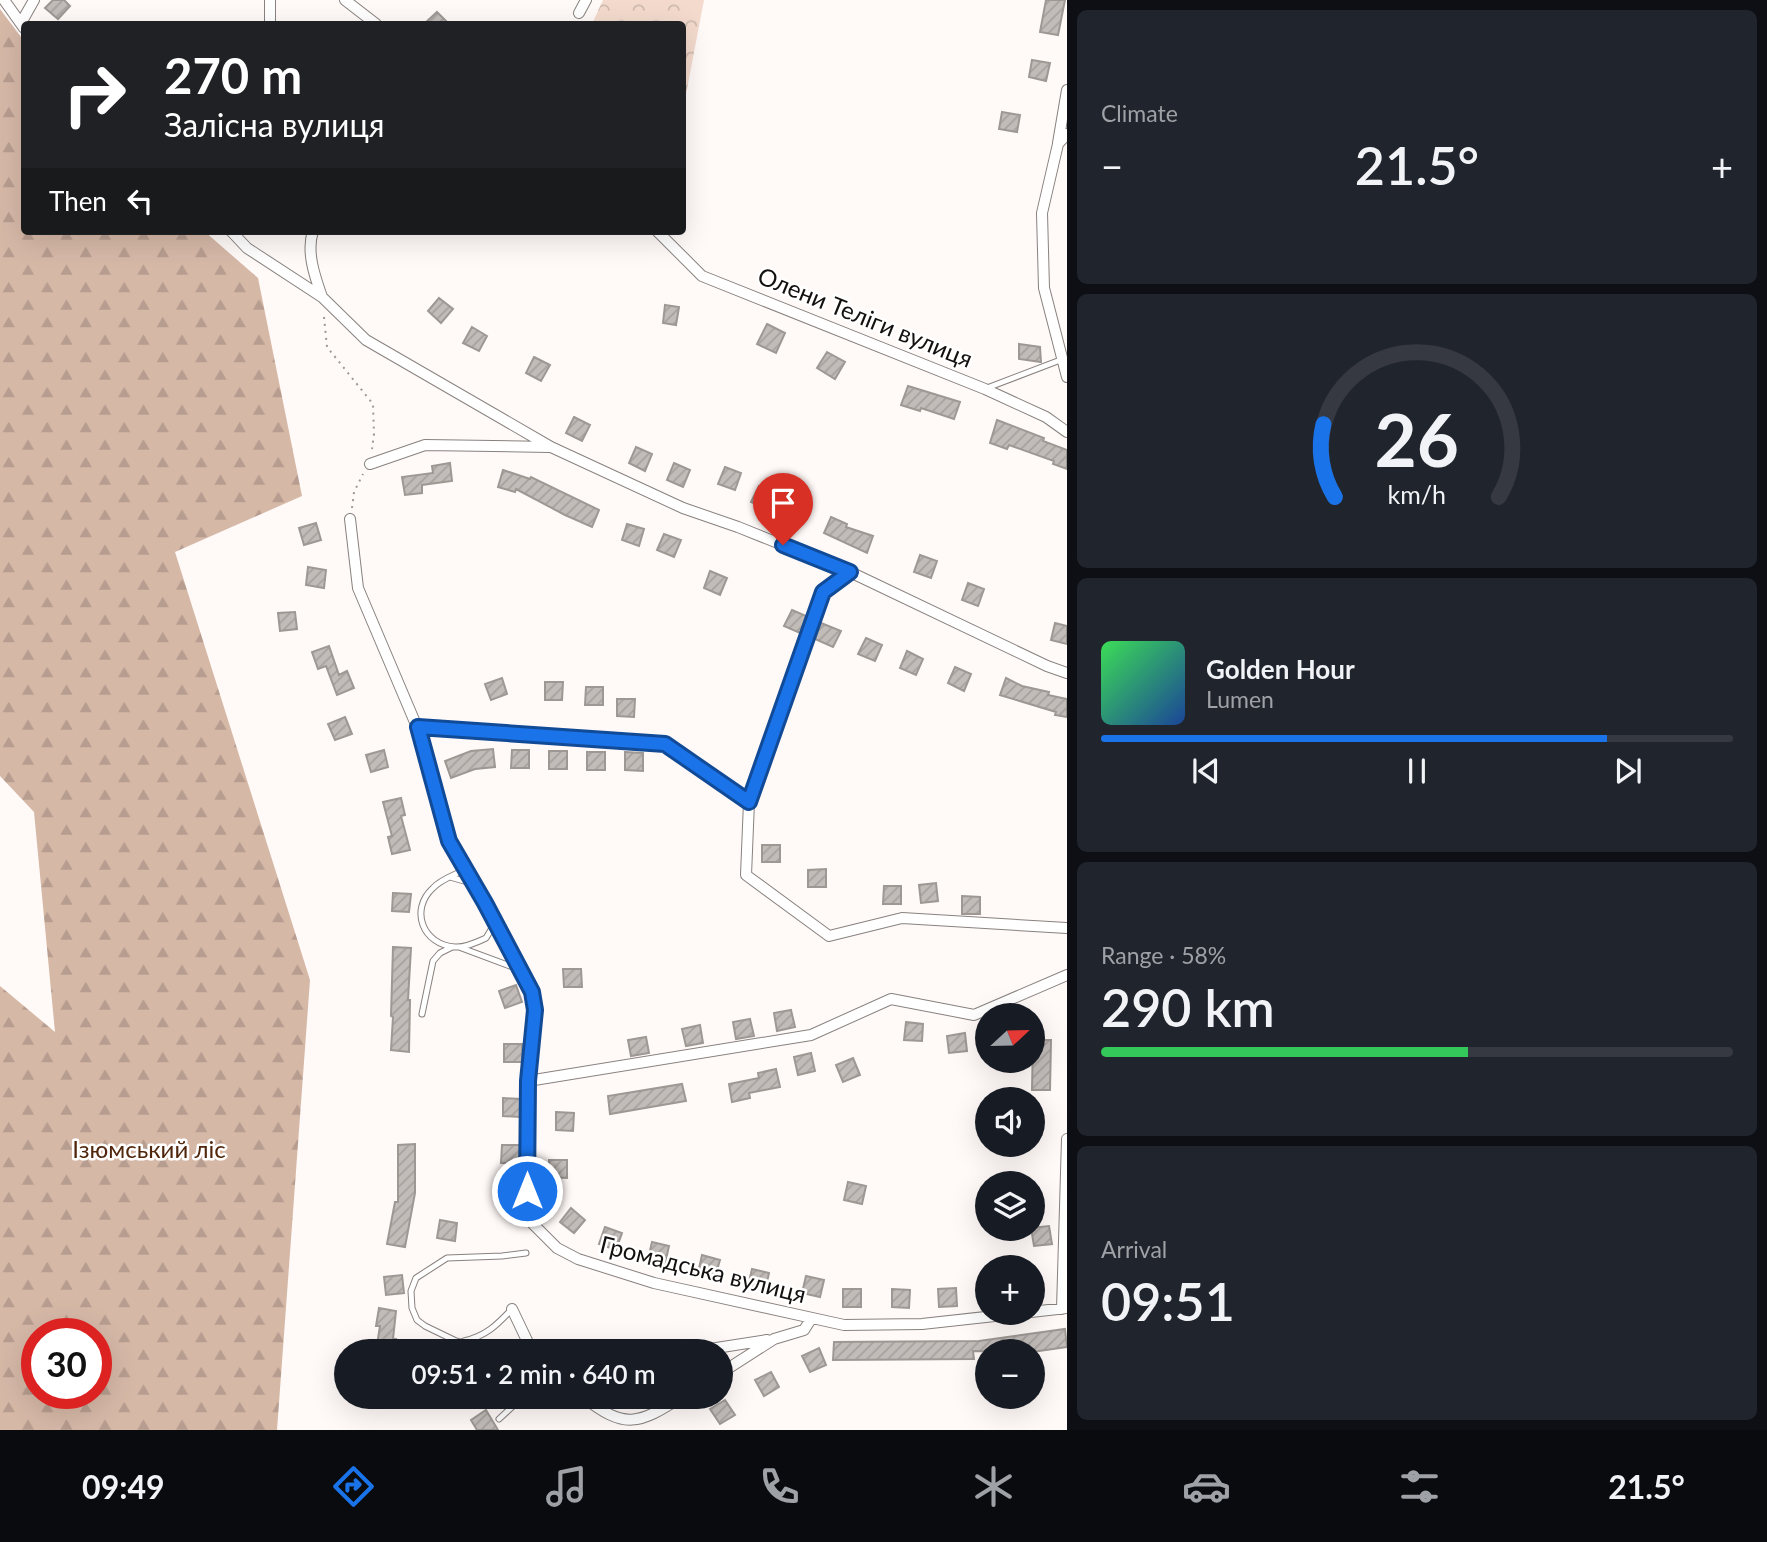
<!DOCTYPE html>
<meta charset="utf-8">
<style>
:root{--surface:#171b24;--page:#20242c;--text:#f1f3f6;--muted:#9ea1a6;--line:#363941;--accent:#1a73e8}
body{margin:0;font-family:Lato,sans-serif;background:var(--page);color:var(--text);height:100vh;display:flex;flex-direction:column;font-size:26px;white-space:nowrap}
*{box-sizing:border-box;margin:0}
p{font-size:23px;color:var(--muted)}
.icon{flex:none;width:38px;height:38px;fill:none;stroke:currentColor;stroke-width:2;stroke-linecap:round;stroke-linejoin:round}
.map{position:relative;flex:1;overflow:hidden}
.details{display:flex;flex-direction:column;gap:10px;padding:10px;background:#0d0f14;width:700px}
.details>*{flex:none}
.guide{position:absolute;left:21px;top:21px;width:665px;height:214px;border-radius:7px;box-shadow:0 7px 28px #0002;background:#202124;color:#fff;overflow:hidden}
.needle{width:46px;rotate:68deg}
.controls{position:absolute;left:975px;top:1003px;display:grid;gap:14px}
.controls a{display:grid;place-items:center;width:70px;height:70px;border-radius:50%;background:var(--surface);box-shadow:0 7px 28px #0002;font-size:35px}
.speed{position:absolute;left:21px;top:1318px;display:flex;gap:14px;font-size:35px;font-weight:700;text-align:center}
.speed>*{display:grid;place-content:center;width:91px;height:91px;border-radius:50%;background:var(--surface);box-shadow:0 7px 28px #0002;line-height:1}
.speed .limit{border:10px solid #d22;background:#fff;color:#111}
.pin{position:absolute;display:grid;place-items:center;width:60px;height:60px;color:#fff;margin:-72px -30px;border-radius:50% 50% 50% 0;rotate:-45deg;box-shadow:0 0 7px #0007}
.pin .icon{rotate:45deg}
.me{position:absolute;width:77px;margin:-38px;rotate:0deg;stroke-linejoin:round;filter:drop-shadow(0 0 5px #0008)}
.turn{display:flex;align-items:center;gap:24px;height:147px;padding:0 28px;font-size:32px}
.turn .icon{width:91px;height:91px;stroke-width:2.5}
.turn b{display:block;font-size:49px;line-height:60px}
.then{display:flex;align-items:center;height:66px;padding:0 28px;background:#0003;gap:14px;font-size:26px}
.big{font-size:52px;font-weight:600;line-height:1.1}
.details .card{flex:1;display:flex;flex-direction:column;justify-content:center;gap:10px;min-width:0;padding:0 24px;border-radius:10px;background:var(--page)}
.details .dial{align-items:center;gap:0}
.dial svg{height:182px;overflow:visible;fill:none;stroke:var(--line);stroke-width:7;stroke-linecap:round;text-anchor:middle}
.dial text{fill:var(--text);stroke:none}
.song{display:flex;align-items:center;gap:21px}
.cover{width:84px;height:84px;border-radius:10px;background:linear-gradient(135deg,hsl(130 70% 55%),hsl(220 70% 35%))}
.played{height:7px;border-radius:4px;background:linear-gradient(90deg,var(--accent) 80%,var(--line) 80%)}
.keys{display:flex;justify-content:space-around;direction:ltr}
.heat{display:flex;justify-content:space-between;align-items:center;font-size:38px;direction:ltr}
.charge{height:10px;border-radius:5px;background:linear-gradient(90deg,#34c759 58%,var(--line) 0)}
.trip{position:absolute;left:334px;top:1339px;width:399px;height:70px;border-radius:35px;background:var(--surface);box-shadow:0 7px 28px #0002;font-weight:600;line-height:70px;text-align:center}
.tabs{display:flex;height:112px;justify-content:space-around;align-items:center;background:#090b0e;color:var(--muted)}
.tabs .icon{width:49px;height:49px}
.tabs .current{color:var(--accent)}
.tabs b{font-size:32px;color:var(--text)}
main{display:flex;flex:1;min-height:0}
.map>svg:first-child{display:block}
.forest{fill:url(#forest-firs);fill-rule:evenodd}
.park{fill:url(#park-crowns)}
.building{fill:url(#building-hatch);stroke:#9e9894;stroke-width:2}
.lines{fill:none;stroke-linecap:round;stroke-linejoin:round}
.lane-casing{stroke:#88827f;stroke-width:7}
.street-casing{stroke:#88827f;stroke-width:12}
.path{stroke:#9c9795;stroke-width:2;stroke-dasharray:2 5;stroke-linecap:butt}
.lane{stroke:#fff;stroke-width:5}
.street{stroke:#fff;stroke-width:10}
.route-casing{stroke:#114b97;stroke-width:18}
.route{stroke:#1a73e8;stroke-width:12}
.labels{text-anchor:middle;stroke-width:5;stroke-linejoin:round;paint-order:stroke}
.street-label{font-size:24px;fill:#13100f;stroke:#fff}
.park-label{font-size:24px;fill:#50270c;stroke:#fff}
</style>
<main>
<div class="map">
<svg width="1067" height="1430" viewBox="0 0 1067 1430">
<defs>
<pattern id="forest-firs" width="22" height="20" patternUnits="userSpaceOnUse" patternTransform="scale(1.75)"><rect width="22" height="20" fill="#d6b8a7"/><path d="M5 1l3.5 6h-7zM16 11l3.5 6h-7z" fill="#b79d8f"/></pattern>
<pattern id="park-crowns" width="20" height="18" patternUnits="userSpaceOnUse" patternTransform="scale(1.75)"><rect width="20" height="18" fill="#f3dacd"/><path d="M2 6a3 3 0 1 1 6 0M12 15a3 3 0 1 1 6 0" fill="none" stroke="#cfbaaf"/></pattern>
<pattern id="building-hatch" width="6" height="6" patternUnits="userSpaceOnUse" patternTransform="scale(1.75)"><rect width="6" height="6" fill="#c2bcb9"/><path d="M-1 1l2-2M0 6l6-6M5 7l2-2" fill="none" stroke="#a6a19e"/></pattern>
</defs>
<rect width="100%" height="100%" fill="#fff9f7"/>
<path class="forest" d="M0 9 24 41V231H204L258 278 302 496 175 552 310 980 277 1430H0V986L55 1032 34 812 0 776ZM37 1334H96V1393H37Z"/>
<path class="park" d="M603 0H704L683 110 682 24H592Z"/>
<path class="building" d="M53 0H64L70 6 58 19 45 8Z
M1046 0H1065L1058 35 1040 32Z
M437 12 449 24H424Z
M1032 60 1050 63 1046 81 1029 77Z
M1002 112 1020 115 1017 132 999 129Z
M439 298 453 309 441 323 428 311Z
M665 305 679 307 676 325 663 323Z
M767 324 785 333 776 353 757 344Z
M472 327 487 336 479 351 463 343Z
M1019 344 1040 347 1041 362 1019 359Z
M827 352 845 362 835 379 817 368Z
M534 357 550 365 541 381 526 373Z
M908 386 960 402 954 419 921 408 920 411 901 405Z
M574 417 590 425 582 441 566 433Z
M997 420 1044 438 1043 441 1067 450V469L1053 464 1054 461 1009 445 1007 449 990 443Z
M636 447 652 454 645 471 629 463Z
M450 463 452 481 422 485V493L405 495 402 477 433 473 432 466Z
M674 463 690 470 683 487 667 480Z
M725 467 741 473 735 490 718 484Z
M503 470 530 479 531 477 599 510 592 527 565 515 516 489 515 492 498 487Z
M759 486 805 506 798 522 751 502Z
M831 517 847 524 846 527 873 536 867 553 824 533Z
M316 523 321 540 304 545 299 528Z
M627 524 644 529 639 546 622 540Z
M664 534 681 540 674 557 657 550Z
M920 555 937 561 931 578 914 572Z
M308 567 326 570 324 588 306 585Z
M710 571 727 578 720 595 704 588Z
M968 583 984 589 978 606 962 600Z
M792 610 806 616 800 633 784 626Z
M295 612 297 629 280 631 278 613Z
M821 623 841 631 833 647 815 639Z
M1055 623 1067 626V644L1051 640Z
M866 638 882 645 875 661 858 654Z
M329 646 339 675 347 671 354 688 337 695 326 666 318 669 312 652Z
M907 651 923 659 916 675 900 668Z
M955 667 971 674 964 691 948 683Z
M502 678 507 694 491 700 485 684Z
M1006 678 1022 686 1049 692 1048 695 1067 699V717L1055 715 1056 712 1000 695Z
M545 682H563L562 700H545Z
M586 687H603V705H585Z
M617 699H635L634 717 617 716Z
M345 717 352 734 335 740 328 724Z
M493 749 495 767 475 769 451 778 445 761 471 751Z
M384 750 388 767 371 772 366 755Z
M512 750H529V768H511Z
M549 751H567V769H549Z
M587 752H605V770H587Z
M625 752 643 753V771L625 770Z
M401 798 405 815 401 816 410 850 392 854 388 837 392 836 383 802Z
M762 845H780V862H762Z
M826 869V887H808V870Z
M936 883 938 901 921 903 919 885Z
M884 886H901V904H883Z
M393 893 411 894 409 912 392 911Z
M962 896 980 897V914H962Z
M393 947 411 948 408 1000H410L409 1052 391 1050 393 1017 391 1016Z
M563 969H581L582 987H564Z
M516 985 522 1002 505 1008 499 991Z
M791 1010 795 1027 777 1031 774 1013Z
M750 1019 754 1036 736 1039 733 1022Z
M906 1022 923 1024 922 1041 904 1040Z
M700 1025 703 1043 686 1046 682 1029Z
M965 1033 967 1051 949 1053 947 1036Z
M646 1037 649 1053 631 1056 628 1040Z
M1033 1040H1051L1050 1090H1032Z
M504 1044H522V1062H504Z
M811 1053 815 1071 798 1075 794 1057Z
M853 1058 860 1075 843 1082 836 1065Z
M776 1069 780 1087 749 1093 750 1098 732 1102 729 1084 759 1078 758 1073Z
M682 1084 686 1101 610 1114 608 1096Z
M503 1098 520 1099V1117L503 1116Z
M556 1112 574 1113 573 1131 556 1130Z
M415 1144V1193L405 1247 387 1244 395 1202H398V1145Z
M502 1145H520L519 1163H501Z
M549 1160H567V1178L549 1177Z
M848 1182 866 1186 862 1204 844 1200Z
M501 1191 519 1192 518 1210 500 1209Z
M571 1208 585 1220 574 1233 560 1222Z
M440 1220 457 1223 455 1241 437 1238Z
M1049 1226 1052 1244 1034 1246 1031 1228Z
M605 1227 622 1233 616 1250 599 1244Z
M652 1242 669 1246 665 1264 648 1259Z
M702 1255 720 1260 715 1277 698 1273Z
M752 1269 769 1273 765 1291 748 1286Z
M402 1275 404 1293 386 1295 384 1277Z
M806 1276 824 1280 820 1297 802 1293Z
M956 1288 957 1306 939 1307 938 1289Z
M843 1289H861V1307H843Z
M892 1289 910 1290 909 1308 892 1307Z
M379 1308 396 1311 393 1339H396L394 1351H376L380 1326H376Z
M1065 1329 1067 1347 1032 1352 973 1351 974 1359 833 1360 834 1342 979 1341Z
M819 1348 826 1365 810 1372 802 1356Z
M771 1372 779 1387 764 1396 755 1380Z
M725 1400 735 1415 720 1424 710 1409Z
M486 1410 498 1430H477L471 1420Z"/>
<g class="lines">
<g class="lane-casing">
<path id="lane" d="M987 388 1063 359
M466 869C455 875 441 879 433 888 409 910 423 945 455 947 465 948 477 942 486 938L495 923
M450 877 471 883
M459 947 518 969
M422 1014 433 961 440 953 452 947
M464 1341C486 1336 497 1325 512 1309
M494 1351 456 1341 425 1326 417 1320 412 1308 411 1291 416 1278 447 1258 502 1256 526 1253
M499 1419 524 1396"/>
</g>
<g class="street-casing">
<path id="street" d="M4 0 24 28
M345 0 376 24
M579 13 586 0
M21 23 34 0
M270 24V0
M1067 134 1058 144 1042 213 1044 288 1067 377
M1058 143 1067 90
M231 231 247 248 322 297 366 340 551 447 683 508 738 527 850 572 1047 666 1067 673
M313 231C306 252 315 277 322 297
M657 231 702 276 985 389 1046 417 1067 432
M370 464 425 445 549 447
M350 519 358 588 417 727 449 841 495 921 532 992 535 1010 528 1081 527 1218 557 1248 578 1259 654 1283 844 1325 922 1324 1067 1308
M850 572 823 592 749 802 746 875 829 936 902 918 1067 928
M417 727 665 744 749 802
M528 1081 811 1035 891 999 974 1015 1067 975
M512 1309 532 1351
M1062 1309 1067 1139
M697 1351 767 1340
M721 1373 774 1339 804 1330 811 1319
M582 1396C625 1430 638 1425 683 1396"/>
</g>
<path class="path" d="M324 317 327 347 373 404 374 434 372 449
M352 508 354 492 363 474"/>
<use href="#lane" class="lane"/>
<use href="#street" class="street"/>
</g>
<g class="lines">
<g class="route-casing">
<path id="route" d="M527 1191 528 1081 535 1010 532 992 485 903 449 841 418 727 665 744 749 802 823 592 850 572 783 545"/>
</g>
<use href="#route" class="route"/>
</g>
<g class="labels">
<g class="street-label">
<text transform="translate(865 318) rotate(22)" y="8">Олени Теліги вулиця</text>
<text transform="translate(703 1270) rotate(14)" y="8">Громадська вулиця</text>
</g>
<g class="park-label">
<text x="149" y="1158">Ізюмський ліс</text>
</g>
</g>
</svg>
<div class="controls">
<a><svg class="needle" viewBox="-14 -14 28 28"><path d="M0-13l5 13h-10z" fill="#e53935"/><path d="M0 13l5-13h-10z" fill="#9ea1a6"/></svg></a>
<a><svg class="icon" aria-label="sound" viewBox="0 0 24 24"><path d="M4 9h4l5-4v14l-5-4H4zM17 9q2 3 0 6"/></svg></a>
<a><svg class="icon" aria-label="layers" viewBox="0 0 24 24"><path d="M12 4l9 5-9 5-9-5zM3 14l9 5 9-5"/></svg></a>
<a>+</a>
<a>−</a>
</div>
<div class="speed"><div class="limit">30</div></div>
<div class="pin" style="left:783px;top:545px;background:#d93025"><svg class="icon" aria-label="arrive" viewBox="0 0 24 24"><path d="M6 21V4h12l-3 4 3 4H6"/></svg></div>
<svg class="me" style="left:527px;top:1191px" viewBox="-20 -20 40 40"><circle r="17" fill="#1a73e8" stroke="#fff" stroke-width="3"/><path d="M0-11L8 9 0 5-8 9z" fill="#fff"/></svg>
<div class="trip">09:51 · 2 min · 640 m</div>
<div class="guide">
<div class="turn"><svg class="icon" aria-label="right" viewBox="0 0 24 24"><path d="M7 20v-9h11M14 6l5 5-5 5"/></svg><div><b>270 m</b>Залісна вулиця</div></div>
<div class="then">Then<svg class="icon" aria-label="left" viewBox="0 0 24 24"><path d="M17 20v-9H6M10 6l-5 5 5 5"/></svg></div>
</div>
</div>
<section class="details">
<div class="card"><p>Climate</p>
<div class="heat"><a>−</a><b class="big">21.5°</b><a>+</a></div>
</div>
<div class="card dial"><svg viewBox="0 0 100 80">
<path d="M14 69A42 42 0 1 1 86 69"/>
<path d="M14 69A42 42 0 0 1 9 37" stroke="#1a73e8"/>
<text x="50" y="56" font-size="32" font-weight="700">26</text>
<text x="50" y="72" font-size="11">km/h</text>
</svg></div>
<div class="card">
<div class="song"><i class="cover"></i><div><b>Golden Hour</b><p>Lumen</p></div></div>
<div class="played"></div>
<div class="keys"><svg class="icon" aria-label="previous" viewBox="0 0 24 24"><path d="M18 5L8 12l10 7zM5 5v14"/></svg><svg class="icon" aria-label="pause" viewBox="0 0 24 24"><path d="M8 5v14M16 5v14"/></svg><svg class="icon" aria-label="next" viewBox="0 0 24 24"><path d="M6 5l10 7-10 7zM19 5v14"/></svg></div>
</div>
<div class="card"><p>Range · 58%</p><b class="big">290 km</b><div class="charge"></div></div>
<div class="card"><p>Arrival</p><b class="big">09:51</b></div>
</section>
</main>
<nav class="tabs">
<b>09:49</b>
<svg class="icon current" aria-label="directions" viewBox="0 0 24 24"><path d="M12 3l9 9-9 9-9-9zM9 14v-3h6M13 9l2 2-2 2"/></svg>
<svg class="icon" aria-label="music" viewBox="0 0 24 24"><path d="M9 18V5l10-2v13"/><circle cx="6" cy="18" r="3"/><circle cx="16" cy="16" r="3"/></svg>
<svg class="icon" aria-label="phone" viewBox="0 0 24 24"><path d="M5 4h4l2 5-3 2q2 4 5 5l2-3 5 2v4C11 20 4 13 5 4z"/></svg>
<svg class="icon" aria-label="climate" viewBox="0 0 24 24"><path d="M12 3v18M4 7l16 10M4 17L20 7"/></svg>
<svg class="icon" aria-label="car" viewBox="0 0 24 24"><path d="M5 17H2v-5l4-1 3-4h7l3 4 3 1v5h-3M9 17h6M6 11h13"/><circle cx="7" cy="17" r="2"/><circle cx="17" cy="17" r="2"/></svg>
<svg class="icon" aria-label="filters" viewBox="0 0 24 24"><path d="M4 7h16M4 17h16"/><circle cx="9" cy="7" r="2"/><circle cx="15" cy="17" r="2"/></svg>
<b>21.5°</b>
</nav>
